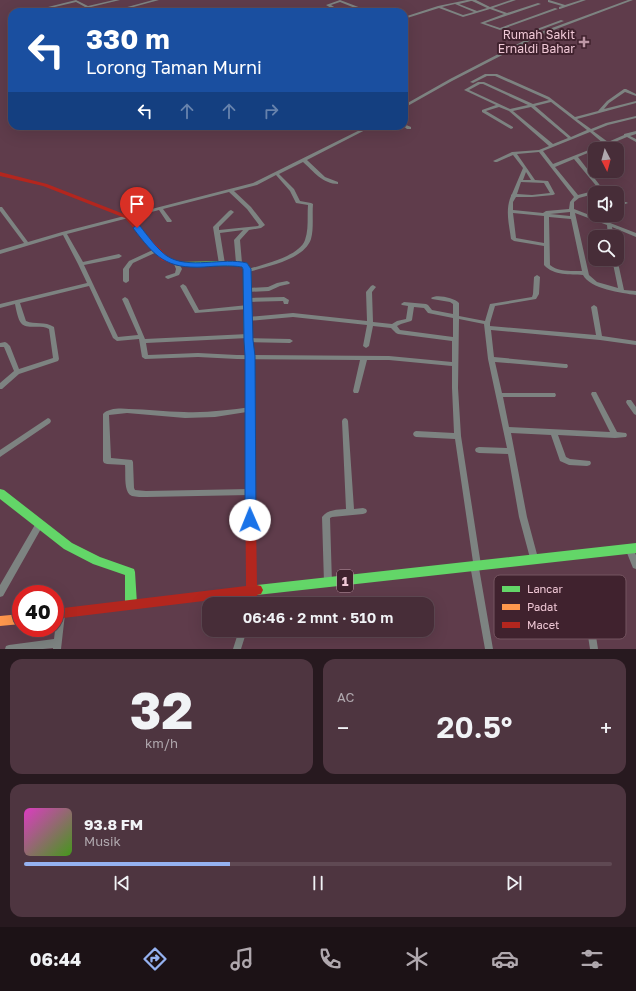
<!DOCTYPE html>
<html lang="id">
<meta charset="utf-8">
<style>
:root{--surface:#472d38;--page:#4e3540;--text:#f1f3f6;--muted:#b0a8ae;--line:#5f4953;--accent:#95b2f1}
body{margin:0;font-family:"Golos Text",sans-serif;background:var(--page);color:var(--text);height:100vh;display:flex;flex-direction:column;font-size:15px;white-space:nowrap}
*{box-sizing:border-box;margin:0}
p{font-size:13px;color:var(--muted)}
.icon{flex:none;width:22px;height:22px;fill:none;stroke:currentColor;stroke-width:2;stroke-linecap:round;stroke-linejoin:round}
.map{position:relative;height:649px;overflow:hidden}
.sheet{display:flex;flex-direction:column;gap:10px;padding:10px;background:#27191f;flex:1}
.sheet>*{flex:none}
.hud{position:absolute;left:8px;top:8px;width:400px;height:122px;border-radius:12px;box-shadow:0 4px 16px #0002,0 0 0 1px var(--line);background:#1a4fa0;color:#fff;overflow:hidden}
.needle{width:26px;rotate:174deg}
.tools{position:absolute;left:588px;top:142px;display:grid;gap:8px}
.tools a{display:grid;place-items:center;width:36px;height:36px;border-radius:8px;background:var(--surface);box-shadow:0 4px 16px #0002,0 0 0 1px var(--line);font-size:20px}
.speed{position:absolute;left:12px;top:585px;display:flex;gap:8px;font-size:20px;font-weight:700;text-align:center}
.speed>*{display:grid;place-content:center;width:52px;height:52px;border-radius:50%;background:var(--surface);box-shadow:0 4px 16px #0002,0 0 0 1px var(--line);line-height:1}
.speed .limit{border:6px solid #d22;background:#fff;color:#111}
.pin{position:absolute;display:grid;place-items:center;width:34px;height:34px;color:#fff;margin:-41px -17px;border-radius:50% 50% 50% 0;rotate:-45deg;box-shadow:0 0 4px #0007}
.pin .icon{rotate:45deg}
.me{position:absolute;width:44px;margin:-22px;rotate:359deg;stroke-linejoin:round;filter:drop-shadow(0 0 3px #0008)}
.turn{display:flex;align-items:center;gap:14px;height:84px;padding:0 12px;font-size:18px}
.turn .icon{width:52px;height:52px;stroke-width:2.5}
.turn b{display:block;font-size:28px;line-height:34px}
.lanes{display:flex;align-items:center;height:38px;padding:0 12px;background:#0003;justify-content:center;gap:20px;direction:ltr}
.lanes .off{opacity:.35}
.big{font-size:30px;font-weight:600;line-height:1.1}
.sheet .widget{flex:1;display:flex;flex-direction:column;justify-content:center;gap:6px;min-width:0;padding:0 14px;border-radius:12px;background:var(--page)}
.sheet .dial{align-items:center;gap:0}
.dial b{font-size:52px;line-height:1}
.song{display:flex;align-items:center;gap:12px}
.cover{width:48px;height:48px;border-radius:6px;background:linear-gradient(135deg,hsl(310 70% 55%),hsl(100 70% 35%))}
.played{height:4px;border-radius:2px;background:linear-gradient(90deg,var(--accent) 35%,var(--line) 35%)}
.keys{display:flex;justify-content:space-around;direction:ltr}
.heat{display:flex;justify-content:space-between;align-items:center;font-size:22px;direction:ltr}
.sheet .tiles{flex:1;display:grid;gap:10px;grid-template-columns:1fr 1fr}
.widget:last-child{grid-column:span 2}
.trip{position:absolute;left:202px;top:597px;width:232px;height:40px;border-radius:12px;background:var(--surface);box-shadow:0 4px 16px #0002,0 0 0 1px var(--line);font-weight:600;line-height:40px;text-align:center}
.tab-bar{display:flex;height:64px;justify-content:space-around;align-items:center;background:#1c1216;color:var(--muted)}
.tab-bar .icon{width:28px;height:28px}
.tab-bar .on{color:var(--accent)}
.tab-bar b{font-size:18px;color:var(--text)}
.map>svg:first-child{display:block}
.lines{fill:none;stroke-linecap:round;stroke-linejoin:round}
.street{fill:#7d8381;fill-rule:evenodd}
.fast{fill:#63d668;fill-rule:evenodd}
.slow{fill:#ff974d;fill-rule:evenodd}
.jam{fill:#b3261e;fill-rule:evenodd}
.route{fill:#1a73e8;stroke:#114b97}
.poi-dot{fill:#bd97a5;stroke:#40222e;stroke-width:1.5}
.labels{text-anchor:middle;stroke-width:4;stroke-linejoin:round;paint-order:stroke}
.far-poi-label{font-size:12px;fill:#f0c8d6;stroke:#40222e;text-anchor:end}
.shield{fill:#40222e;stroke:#bb96a4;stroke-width:1}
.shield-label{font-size:13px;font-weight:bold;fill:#f0c8d6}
.key{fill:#40222e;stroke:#755460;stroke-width:1}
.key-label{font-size:11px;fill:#f0c8d6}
</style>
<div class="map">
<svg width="636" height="649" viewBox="0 0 636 649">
<rect width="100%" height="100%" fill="#5f3c4b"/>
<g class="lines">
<path class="street" d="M76 0 88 6 114 0H120L91 7 98 12H94L88 8 74 12H69L85 7 76 2 42 10 40 9Z
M153 0H159L115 12H109Z
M340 0 369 11 370 12H365L340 2 331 5 342 12H338L326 5Z
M467 0H476L490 7 511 0H516L493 8 507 13 538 3 541 4 485 23 500 28 555 8 558 9 500 30 480 23 504 14 490 9 463 17 439 8 404 19V17L438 6ZM471 1H472L487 8 477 11 459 4ZM455 4 474 12 463 15 442 7Z
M549 0 565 5 581 0H586L560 9H559V7L562 6 548 2V0Z
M628 0H633L543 34 452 81 404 108V105L450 79 541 32Z
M311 9 316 12 311 11 302 12Z
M561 20 564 21 521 37 518 36Z
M485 74H497L549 97 575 117 598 111 607 101 624 89H626L636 94V96L625 92 609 103 604 109 636 101V103L577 119 591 129 606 123 636 116V118L608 125 593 131 608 142 624 135V134L636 131V134L630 136 636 139V142L627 137 598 149H595V150L578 157 602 188 615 185 617 186 601 192 579 198 574 202V209L636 233V237L612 227 614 237H608L607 225 575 213 589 275 597 282 618 288 612 259H617V258L624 290 636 291V295C622 293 590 289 583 275 570 274 554 276 544 265V246L514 241 511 239C509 224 505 210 511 196V195L512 194 523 168 513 155 497 162H495L493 161 512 152 539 150 549 146 509 111 499 107 486 111 513 127V128L511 129 482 112V110L496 105 464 90 478 82H484L533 104 549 100 495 76H487L473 83 470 82ZM480 84H483L528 105 510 109 469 90ZM551 102 587 130 571 137 535 106ZM531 107 568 138 553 144 513 111ZM590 132 604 144 553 164 543 151ZM539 152 574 197 570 202 569 209 546 211 543 213 513 210V202L516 197H532L553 195 555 194 548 181 535 180 517 154ZM574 159 598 188 597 190 578 195 555 167ZM526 172 531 180H523ZM521 182 544 183 550 193 532 195 517 194ZM570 212V216L550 214ZM513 213 544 216V243L516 238ZM549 217 571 219 582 271C571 271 558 272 550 265Z
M404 124 411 127V129H407L403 126H404Z
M368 126H373L307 160 325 177 338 182V184C323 184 313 171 303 162L279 174 294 189 300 201 311 203 313 204C312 215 314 228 311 239 304 260 267 266 249 272L247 273 244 271 245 270C261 265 299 257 305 240 309 229 307 216 308 205L296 203 290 191 276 175 257 185 234 191 251 207 265 225 261 228 249 230 240 240 242 263 241 264 239 265 236 263 234 240 243 230 220 233 225 264 222 266 219 264 213 227 229 211 231 210 234 212 219 227V230L258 226 259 225 247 209 229 192 163 209 172 221 171 222H167L159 210 67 234 83 262 119 254 122 256 119 258 84 265 118 337 138 335 122 299 125 297 128 299 145 339 248 334 251 336 248 338 290 339 293 341 290 343 248 342 245 340 248 338 146 343 148 355 198 353 237 355 389 356 452 362V341L398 334 396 333 391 328 373 326 369 346 366 348 363 346 367 325 293 317 248 321 245 319 248 317 293 313 367 321 366 292 371 286 373 285 376 287 372 292 373 322 392 324 397 321 406 319 408 306 402 305 401 304 404 302 426 304 428 305 432 310 453 314V304L450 302 432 299 431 298C437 294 454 298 459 303V316L485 321 490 304 532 297 533 294 534 277 537 275 540 277 539 294 536 299 495 306 490 323V326L596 335 591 307 594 305 597 307 602 336 636 341V345L600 340 491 330 494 357 565 364H567L568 366 567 368H565L495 362 502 393H555L556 395 555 397H503L509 427 610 432 591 394 592 392H596L597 394 617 432 626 433 627 435 626 437 615 438 558 435 566 457 570 459 590 461 591 463 590 465 587 466 569 465 560 461 551 435 511 433 527 517 538 558 537 561 534 562 531 561 530 558 519 517 508 454 479 453 476 452 475 450 476 448 479 447 507 448 488 359 484 324 459 319 458 388 461 436 481 565 479 568 493 649H485L470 565 473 562 455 439 416 437 414 436 413 434 414 432 416 431 454 433 452 388V366L389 360H367L359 391 358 393H354L353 391 360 360 237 359 198 357 145 359 142 357 139 339 117 341 113 338 89 286 20 303 26 321C35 325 45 321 54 327L59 359 58 361 19 374 2 389H0V383L14 371 4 347H0V343L5 342 7 343 10 346 19 369 53 358 49 329C41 324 26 330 21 323 18 320 16 309 15 304L0 308V304L87 283 78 264 63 235 0 254V250L24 243 0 211V207H2L28 242 62 232 253 183ZM414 307 424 308 428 313 453 318V337L400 330 397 326 401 324 411 321 412 320Z
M624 202H626L628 203 617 207V204Z
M157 248 160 250 159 251 133 263 129 269V281L126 283 124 282 123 281V269L129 261Z
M177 262 179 263 182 269 179 275 168 279 166 278 165 277 166 276 175 273 176 269 174 264Z
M287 281 289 282 290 283 289 284 280 286 269 291 248 292 245 290 248 288 268 287 277 283Z
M183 284 186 286 199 310 248 305 251 307 248 309 195 313 180 286Z
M284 297 289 300 288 304H284L283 301 248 302 245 300 248 298Z
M627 400H631L636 407V415L634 414 627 404 626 402Z
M251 407H253L254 409 253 411 215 417 185 418 127 413 109 415 111 458 132 460 133 462 134 488 135 490 146 491 250 489 253 490 254 492 253 494 250 495 146 497C142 497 136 497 132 496 123 493 126 473 125 465L107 464 104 463 103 461V414C108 408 121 408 129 409 147 409 165 412 184 412 206 413 229 410 251 407Z
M48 418 50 419 51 421 50 423 0 457V450Z
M345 418 347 419 348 421 354 509 363 508 366 509 367 511 366 513 363 514 332 517 330 518 332 583 331 586 328 587 325 586 324 583 322 517C328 509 337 510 346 509L342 421 343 419Z
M39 522 42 523 43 525 42 527 3 596 0 597V585L36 523Z
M629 545 632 546 636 555V569L633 568 625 548 626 546Z
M61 610 64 611 65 614 61 649H53V648L43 649H5L6 646 9 645 54 639 57 614 58 611Z
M589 613 592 614 593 617 598 649H590L585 617 586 614Z
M239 630H247L241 649H233Z"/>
<path class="fast" d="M228 261 247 263 251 269 252 339 254 356 255 451 253 454 250 455 247 454 245 451 246 356 244 339 243 269 242 267 236 266H178L174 264 178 262Z
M0 489 4 490 72 543 100 557 134 569 135 572 137 604 135 608 131 609 127 608 125 604V575L93 564 64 549 0 499Z
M636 543V553L257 595 253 594 251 590 253 586 257 585Z"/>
<path class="slow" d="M21 614V624L0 626V616Z"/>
<path class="jam" d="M0 172 47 184 129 216 167 256 182 264 178 266 161 260 125 218 43 186 0 176Z
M250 447 253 448 255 451 257 585 261 586 263 590 261 594 257 595 255 604H243L245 596 55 619V609L246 586 245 451 247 448Z"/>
</g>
<path class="route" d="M137 225 140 226C147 235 158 250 167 256 188 270 223 257 247 263L251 269 253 340 255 356 256 520 255 524 250 525 246 524 245 520V356L244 340 243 269 242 267C229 265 217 266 204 267 166 269 155 257 133 228Z"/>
<path class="poi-dot" d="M582 36h4v4h4v4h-4v4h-4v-4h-4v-4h4z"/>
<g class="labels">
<g class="far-poi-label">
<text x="575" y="39">Rumah Sakit<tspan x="575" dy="14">Ernaldi Bahar</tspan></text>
</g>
<rect class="shield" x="337" y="570" width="16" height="22" rx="3"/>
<g class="shield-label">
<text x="345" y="586">1</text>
</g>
</g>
<rect x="494" y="575" width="132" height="64" rx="6" class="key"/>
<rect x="502" y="586" width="18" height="6" fill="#63d668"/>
<rect x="502" y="604" width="18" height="6" fill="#ff974d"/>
<rect x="502" y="622" width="18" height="6" fill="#b3261e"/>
<g class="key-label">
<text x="527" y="593">Lancar</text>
<text x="527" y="611">Padat</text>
<text x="527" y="629">Macet</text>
</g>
</svg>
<div class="tools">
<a><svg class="needle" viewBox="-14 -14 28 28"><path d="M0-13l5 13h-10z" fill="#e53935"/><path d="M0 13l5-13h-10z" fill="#b0a8ae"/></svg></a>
<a><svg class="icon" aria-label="sound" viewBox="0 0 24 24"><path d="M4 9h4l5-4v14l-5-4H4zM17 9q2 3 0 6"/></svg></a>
<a><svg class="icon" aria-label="search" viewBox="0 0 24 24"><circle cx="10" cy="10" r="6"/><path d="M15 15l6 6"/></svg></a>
</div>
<div class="speed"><div class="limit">40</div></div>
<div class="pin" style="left:137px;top:228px;background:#d93025"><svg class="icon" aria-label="arrive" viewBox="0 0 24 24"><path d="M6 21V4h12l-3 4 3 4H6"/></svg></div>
<svg class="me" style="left:250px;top:520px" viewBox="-20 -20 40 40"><circle r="19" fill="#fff"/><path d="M0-13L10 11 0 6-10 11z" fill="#1a73e8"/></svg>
<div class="trip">06:46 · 2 mnt · 510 m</div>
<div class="hud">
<div class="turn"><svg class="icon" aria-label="left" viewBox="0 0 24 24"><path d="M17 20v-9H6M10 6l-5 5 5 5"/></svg><div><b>330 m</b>Lorong Taman Murni</div></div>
<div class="lanes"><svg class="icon" aria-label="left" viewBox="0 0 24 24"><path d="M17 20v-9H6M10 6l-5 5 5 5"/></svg><svg class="icon off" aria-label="ahead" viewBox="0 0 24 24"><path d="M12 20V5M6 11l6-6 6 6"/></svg><svg class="icon off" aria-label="ahead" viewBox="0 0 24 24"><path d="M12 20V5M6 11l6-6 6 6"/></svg><svg class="icon off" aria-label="right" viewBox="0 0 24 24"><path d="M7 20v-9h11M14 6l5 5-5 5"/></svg></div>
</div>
</div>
<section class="sheet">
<div class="tiles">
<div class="widget dial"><b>32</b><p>km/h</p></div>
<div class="widget"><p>AC</p>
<div class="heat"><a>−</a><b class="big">20.5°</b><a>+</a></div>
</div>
<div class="widget">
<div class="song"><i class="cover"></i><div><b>93.8 FM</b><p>Musik</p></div></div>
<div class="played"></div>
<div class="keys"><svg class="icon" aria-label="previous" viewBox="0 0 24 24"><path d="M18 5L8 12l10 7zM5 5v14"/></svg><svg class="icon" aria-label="pause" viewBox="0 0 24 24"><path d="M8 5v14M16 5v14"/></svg><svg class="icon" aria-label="next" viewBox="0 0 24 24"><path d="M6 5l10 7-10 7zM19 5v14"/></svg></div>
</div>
</div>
</section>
<nav class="tab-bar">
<b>06:44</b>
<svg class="icon on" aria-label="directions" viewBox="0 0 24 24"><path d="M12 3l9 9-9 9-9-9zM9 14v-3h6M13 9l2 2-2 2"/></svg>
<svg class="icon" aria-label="music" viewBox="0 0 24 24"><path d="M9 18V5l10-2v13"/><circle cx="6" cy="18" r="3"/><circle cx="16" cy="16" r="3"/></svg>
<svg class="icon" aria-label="phone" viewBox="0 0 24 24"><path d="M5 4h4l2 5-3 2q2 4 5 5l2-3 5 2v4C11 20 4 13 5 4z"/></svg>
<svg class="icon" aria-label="climate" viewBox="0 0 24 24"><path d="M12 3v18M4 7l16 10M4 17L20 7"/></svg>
<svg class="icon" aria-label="car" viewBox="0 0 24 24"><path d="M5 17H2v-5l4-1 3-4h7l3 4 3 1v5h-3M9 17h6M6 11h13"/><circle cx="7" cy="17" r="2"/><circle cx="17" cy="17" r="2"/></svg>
<svg class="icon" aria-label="filters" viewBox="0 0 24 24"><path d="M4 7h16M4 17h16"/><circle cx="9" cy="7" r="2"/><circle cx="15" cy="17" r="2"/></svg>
</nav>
